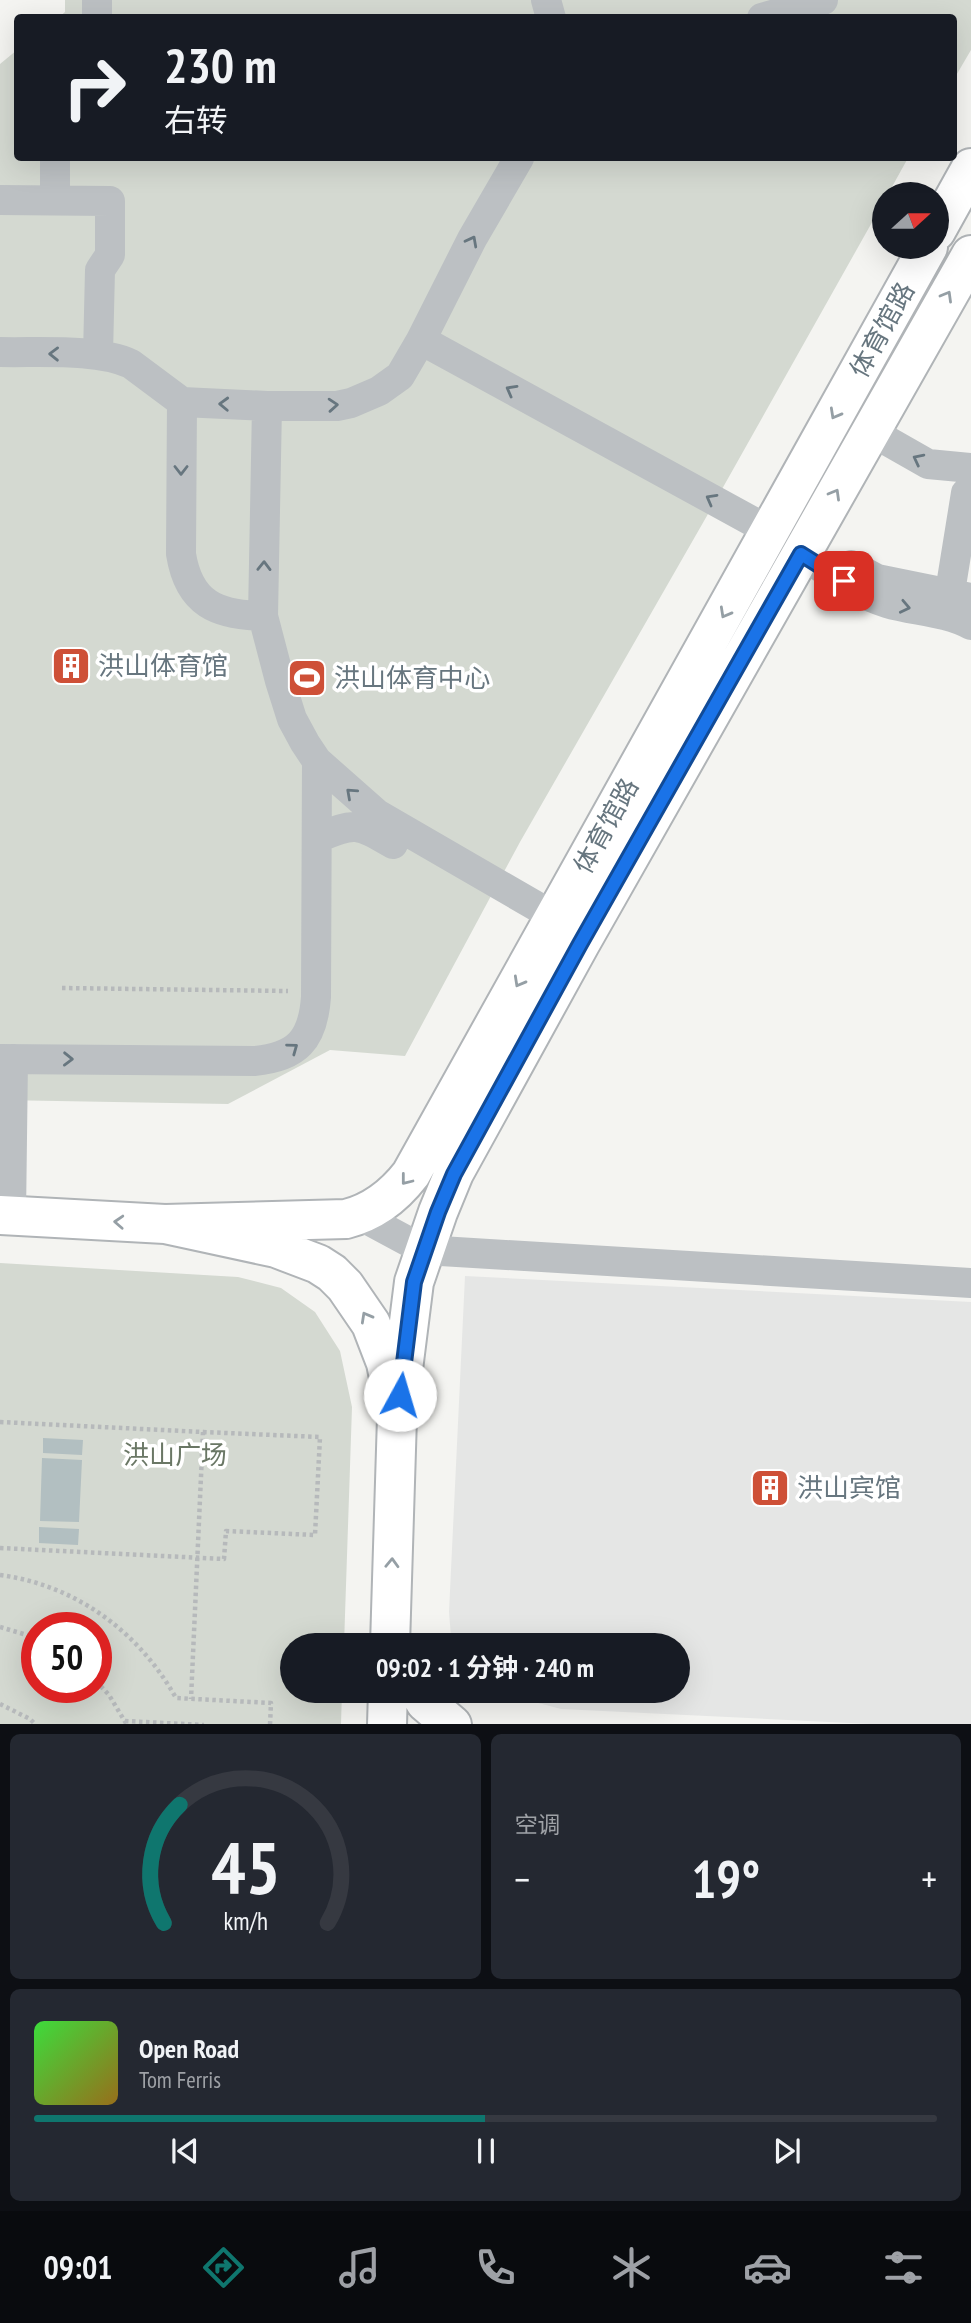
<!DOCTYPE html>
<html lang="zh">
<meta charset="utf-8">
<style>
:root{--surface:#171b24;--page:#242831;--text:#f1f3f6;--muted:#9ea1a6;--line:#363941;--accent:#0f766e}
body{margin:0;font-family:"PT Sans Narrow","Noto Sans SC",sans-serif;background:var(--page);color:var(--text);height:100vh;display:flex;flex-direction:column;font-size:26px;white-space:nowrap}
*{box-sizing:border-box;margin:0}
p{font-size:23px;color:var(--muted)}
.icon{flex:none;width:38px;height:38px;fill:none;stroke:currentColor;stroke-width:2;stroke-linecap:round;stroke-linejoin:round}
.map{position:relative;height:1724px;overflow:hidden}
.panel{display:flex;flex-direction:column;gap:10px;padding:10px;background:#0d0f14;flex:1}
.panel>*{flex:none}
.top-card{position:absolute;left:14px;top:14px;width:943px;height:147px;border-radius:7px;box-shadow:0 7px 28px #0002;background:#171b24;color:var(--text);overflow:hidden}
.needle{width:46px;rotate:69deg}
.fabs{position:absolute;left:872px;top:182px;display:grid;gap:14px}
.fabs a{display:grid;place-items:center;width:77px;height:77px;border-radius:50%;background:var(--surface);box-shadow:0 7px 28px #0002;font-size:35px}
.speed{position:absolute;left:21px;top:1612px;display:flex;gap:14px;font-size:35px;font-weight:700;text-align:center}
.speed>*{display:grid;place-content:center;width:91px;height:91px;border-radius:50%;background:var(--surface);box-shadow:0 7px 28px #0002;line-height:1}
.speed .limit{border:10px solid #d22;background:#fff;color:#111}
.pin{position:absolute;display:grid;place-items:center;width:60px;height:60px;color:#fff;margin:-30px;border-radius:14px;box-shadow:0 4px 10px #0006}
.me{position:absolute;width:77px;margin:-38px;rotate:6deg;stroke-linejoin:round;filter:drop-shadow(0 0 5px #0008)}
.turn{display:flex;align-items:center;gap:24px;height:147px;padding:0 35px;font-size:32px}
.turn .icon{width:91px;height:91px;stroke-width:2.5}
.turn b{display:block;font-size:49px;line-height:60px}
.big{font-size:52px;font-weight:700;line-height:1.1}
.panel .tile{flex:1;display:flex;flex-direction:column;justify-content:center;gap:10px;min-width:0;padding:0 24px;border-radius:10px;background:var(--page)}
.panel .dial{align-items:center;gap:0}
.dial svg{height:182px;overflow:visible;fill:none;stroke:var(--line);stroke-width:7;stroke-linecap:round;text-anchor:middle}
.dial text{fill:var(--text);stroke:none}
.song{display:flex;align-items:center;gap:21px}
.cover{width:84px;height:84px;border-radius:10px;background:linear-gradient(135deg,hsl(120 70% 55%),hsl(40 70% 35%))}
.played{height:7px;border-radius:4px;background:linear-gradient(90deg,var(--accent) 50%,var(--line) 50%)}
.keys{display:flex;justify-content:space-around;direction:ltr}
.heat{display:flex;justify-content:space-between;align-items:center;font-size:38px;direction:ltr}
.panel .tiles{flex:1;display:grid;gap:10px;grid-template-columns:1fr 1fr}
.tile:last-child{grid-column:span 2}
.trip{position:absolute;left:280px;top:1633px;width:410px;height:70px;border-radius:35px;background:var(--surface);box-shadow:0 7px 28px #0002;font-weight:700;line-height:70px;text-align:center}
.tabs{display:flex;height:112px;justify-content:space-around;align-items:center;background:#090b0e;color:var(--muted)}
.tabs .icon{width:49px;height:49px}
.tabs .selected{color:var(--accent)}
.tabs b{font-size:32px;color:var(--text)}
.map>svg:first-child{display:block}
.built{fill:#e5e6e5}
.green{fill:#d4d9d1;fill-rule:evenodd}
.water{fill:#b2bfc1}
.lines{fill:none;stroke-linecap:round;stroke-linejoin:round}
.major-casing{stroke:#b0b4b7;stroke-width:42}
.path{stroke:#b6b9bb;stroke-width:4.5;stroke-dasharray:3.5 3.5;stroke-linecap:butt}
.minor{stroke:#bcc0c3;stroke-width:30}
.major{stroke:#fff;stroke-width:38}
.oneway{stroke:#67767f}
.oneway2{stroke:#959fa5}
.route-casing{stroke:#114b97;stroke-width:18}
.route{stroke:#1a73e8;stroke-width:12}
.labels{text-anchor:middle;stroke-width:7;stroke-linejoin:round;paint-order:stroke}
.street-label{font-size:26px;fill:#67767f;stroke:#fff}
.poi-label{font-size:26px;fill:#67767f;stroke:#fff;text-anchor:start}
.park-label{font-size:26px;fill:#6a7765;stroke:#fff}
</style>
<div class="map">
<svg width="971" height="1725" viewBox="0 0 971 1725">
<rect width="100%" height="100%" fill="#f4f4f1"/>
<path class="built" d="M465 1276 971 1302V1724H870L561 1709 527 1700 503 1691 677 1690V1645H455L451 1637 449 1612Z"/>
<path class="green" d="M65 0H971V50L954 79V18H58L65 12Z
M17 50 18 158H908L888 194H884V201L708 514 520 842 405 1056 330 1050 228 1104 0 1100V64Z
M0 1263 238 1277 281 1288 315 1312 340 1351 352 1407 344 1645H292V1690L342 1691 341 1724H0ZM37 1628H96V1687H37Z"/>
<path class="water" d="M43 1438 83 1440 82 1455 43 1453Z
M42 1458 82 1460 79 1522 40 1521Z
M39 1527 79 1529 78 1545 39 1543Z"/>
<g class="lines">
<g class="major-casing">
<path id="major" d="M936 231 971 168
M0 1215 165 1224 276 1248 318 1264 332 1273 345 1286 371 1324 386 1363 397 1417 390 1645
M165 1224 346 1219C374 1212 394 1196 411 1174L928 247
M397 1417 414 1282 438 1212 454 1173 580 944 971 255
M418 1690 425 1702 452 1725
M387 1725 388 1690"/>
</g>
<path class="path" d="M62 988 288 991
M0 1422 203 1432 191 1699
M0 1548 224 1559 226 1531 315 1535 320 1437 203 1432
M0 1575C76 1585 139 1632 176 1698L271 1703 270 1725
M0 1627 37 1638
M96 1681 109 1695 127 1725
M0 1704 30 1719 36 1725
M125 1721 204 1725"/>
<path class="minor" d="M546 0 551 18
M97 18V0
M762 18 823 0
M519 158 472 239 421 340 400 376 379 391 351 403 337 406H267L263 616 280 681 292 719 305 743 317 761 377 814 555 917
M0 200 110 201V255L100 270 98 355
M55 200V158
M421 340 770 531
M0 352C38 353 97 348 131 364L182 402 267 406
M182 402 181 554C189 604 217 615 263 616
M870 431 928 464 971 468
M801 554C828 571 856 594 887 603 914 611 945 611 971 625
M851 565 877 579 971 598
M950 592 966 493H971
M317 838C356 822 357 823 393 844
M0 1059 254 1061C297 1057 313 1040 316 997L317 761
M359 1215 424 1250 971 1283
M11 1216 13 1059"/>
<use href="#major" class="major"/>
</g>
<defs><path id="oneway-chevron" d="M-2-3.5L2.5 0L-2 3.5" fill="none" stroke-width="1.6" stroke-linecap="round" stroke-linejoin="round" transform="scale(1.75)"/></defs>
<g class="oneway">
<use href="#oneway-chevron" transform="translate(472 241) rotate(-62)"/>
<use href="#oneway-chevron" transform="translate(54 354) rotate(-179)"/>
<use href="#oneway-chevron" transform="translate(511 390) rotate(-151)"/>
<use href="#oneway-chevron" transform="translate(224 404) rotate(-178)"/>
<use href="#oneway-chevron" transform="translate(333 405) rotate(-4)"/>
<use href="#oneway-chevron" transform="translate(918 459) rotate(-153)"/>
<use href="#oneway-chevron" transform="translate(181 470) rotate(90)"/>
<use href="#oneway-chevron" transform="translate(711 499) rotate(-151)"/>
<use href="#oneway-chevron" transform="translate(264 566) rotate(-89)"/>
<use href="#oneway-chevron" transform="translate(905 607) rotate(12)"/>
<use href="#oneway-chevron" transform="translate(351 793) rotate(-138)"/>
<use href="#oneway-chevron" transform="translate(293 1048) rotate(-36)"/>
<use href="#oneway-chevron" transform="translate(68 1059) rotate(1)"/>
</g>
<g class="oneway2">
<use href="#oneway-chevron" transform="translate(947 296) rotate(-60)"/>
<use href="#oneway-chevron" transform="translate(835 414) rotate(119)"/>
<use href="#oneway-chevron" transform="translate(835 494) rotate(-60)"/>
<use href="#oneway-chevron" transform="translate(725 613) rotate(119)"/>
<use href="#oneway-chevron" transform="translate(519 982) rotate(119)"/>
<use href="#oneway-chevron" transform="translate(406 1180) rotate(128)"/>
<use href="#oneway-chevron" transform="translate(119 1222) rotate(-177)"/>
<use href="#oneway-chevron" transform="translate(366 1317) rotate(-119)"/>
<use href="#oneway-chevron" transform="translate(392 1563) rotate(-88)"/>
</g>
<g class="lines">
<g class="route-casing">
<path id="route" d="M400 1395 414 1282 438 1212 454 1174 580 944 801 554 844 581"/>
</g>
<use href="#route" class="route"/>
</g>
<defs>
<g id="building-square" transform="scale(2.0125)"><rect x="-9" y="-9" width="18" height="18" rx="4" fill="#ce5037" stroke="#fff"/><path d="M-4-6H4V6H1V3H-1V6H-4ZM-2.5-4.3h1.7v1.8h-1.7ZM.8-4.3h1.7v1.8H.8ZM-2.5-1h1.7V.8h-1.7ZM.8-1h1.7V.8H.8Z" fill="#fff"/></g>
<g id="stadium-square" transform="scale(2.0125)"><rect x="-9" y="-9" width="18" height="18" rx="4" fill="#ce5037" stroke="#fff"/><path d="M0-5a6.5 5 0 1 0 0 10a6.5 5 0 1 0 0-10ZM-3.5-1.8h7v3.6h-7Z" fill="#fff"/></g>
</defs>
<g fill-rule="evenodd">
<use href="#building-square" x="71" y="666"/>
<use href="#stadium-square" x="307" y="678"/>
<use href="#building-square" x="770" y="1488"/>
</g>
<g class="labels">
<g class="street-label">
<text transform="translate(882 330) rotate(-61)" y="9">体育馆路</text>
<text transform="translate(606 826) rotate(-61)" y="9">体育馆路</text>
</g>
<g class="poi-label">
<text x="98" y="675">洪山体育馆</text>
<text x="334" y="687">洪山体育中心</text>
<text x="797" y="1497">洪山宾馆</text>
</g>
<g class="park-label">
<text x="175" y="1464">洪山广场</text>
</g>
</g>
</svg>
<div class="fabs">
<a><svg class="needle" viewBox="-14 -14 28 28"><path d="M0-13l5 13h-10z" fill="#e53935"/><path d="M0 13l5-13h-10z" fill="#9ea1a6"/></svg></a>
</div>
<div class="speed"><div class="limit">50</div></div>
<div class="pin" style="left:844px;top:581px;background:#d93025"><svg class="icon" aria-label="arrive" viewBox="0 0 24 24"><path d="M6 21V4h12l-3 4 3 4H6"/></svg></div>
<svg class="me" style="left:400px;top:1395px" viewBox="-20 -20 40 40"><circle r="19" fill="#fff"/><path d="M0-13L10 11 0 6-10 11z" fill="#1a73e8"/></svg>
<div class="trip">09:02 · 1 分钟 · 240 m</div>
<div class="top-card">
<div class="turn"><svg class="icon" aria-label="right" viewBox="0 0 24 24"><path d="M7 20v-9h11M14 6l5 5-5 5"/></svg><div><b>230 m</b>右转</div></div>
</div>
</div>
<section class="panel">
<div class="tiles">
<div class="tile dial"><svg viewBox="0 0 100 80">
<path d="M14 69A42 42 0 1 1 86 69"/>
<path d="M14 69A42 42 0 0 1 21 17" stroke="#0f766e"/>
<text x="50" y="56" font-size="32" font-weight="700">45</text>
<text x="50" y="72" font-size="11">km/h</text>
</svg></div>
<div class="tile"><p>空调</p>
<div class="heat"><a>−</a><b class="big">19°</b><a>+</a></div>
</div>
<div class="tile">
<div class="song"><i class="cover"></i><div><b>Open Road</b><p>Tom Ferris</p></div></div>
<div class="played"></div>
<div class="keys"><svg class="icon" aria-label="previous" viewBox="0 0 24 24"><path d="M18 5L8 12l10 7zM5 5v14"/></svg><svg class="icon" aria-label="pause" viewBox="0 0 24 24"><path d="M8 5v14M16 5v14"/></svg><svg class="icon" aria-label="next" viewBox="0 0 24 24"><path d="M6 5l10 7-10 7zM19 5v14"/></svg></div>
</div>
</div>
</section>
<nav class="tabs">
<b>09:01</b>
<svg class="icon selected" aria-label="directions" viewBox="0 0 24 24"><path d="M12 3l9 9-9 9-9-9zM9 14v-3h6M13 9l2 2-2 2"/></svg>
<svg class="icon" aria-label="music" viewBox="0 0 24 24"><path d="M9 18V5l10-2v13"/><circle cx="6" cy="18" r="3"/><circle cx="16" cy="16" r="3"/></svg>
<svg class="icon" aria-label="phone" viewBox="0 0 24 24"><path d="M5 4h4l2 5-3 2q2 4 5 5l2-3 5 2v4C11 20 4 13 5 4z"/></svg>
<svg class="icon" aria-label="climate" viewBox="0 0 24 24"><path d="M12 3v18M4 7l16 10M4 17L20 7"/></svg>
<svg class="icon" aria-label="car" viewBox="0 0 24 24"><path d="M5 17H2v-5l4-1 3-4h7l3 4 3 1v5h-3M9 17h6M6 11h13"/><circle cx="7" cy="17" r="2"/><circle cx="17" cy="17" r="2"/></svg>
<svg class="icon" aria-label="filters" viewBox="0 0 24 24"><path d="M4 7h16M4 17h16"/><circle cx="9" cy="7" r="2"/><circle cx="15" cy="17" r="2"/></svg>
</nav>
